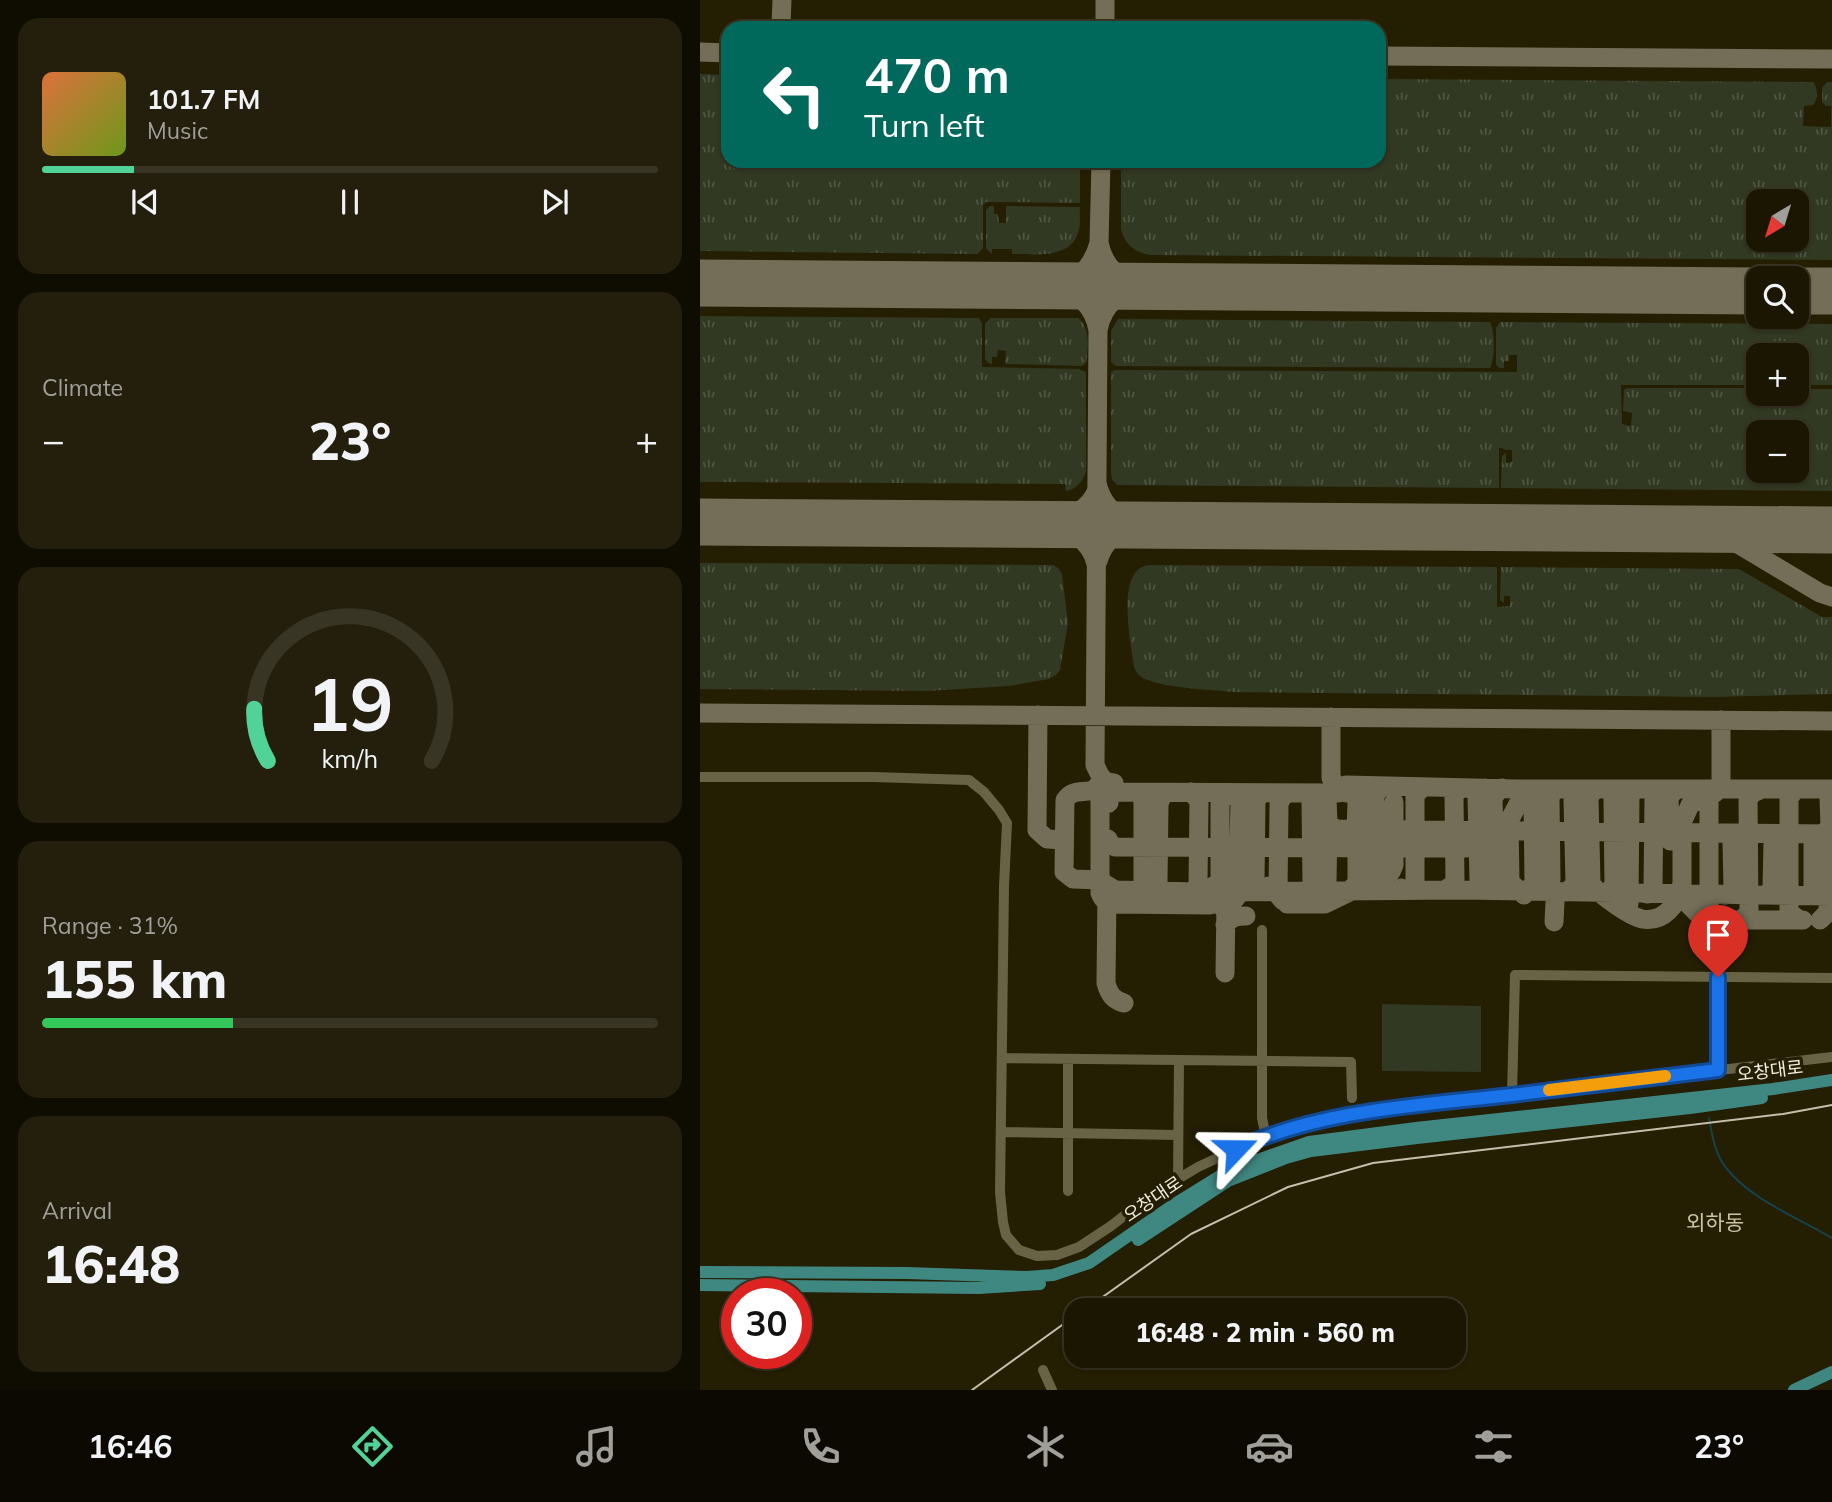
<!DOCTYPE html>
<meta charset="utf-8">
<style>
:root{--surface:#1b1602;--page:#241f0c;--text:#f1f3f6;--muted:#a09f99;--line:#393524;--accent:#51d398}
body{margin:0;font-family:Mulish,"Noto Sans KR",sans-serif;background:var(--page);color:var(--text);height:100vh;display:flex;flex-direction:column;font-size:26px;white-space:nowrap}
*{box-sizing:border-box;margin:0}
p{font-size:23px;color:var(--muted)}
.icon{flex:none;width:38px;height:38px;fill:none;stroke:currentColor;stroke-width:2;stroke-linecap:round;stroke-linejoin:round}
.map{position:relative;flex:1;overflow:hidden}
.side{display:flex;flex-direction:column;gap:18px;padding:18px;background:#0f0c01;width:700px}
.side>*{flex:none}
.hud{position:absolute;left:21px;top:21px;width:665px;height:147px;border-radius:21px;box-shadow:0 2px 5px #0004,0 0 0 2px var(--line);background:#00695c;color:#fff;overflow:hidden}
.needle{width:46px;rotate:218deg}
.buttons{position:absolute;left:1046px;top:189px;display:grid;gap:14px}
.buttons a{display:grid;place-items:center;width:63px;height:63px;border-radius:14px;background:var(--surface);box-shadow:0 2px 5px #0004,0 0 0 2px var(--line);font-size:35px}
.speed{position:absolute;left:21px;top:1278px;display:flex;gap:14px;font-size:35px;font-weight:700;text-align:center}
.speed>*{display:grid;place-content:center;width:91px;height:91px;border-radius:50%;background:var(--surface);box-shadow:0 2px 5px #0004,0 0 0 2px var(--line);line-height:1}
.speed .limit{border:10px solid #d22;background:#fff;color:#111}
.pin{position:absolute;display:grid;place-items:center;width:60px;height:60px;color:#fff;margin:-72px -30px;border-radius:50% 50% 50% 0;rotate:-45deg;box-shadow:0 0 7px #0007}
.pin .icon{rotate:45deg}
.me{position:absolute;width:77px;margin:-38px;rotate:67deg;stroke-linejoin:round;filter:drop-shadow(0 0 5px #0008)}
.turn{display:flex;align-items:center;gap:24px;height:147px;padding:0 28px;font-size:32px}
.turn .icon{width:91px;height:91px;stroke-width:2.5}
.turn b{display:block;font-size:49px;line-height:60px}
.big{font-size:52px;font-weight:800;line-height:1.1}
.side .tile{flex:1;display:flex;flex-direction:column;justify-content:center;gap:10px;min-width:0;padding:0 24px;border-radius:21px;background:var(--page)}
.side .dial{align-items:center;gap:0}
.dial svg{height:182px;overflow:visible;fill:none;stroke:var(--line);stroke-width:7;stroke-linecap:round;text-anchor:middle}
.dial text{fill:var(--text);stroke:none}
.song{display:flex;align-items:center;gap:21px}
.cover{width:84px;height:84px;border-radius:10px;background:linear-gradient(135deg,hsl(20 70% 55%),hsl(80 70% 35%))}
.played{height:7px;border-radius:4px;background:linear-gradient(90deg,var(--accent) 15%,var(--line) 15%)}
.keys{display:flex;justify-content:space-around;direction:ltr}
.heat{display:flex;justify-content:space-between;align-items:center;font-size:38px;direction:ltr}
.charge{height:10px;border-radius:5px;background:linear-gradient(90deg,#34c759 31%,var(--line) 0)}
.trip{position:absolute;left:364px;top:1298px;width:402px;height:70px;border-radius:21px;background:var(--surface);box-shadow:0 2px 5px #0004,0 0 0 2px var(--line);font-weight:800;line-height:70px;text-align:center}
.menu{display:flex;height:112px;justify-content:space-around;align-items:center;background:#0b0901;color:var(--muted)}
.menu .icon{width:49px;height:49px}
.menu .on{color:var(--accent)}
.menu b{font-size:32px;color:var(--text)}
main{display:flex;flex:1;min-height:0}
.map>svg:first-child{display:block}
.grass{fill:url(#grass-tufts);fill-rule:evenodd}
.pitch{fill:#313922}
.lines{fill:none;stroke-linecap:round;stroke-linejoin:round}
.stream{stroke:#17424b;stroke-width:2}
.taxiway{stroke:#746e58;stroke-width:19}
.runway{stroke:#746e58;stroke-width:47}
.minor{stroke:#696346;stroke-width:10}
.major{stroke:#3f8781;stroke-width:12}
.rail{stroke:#c3bfad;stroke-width:2}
.route-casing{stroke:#114b97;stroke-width:18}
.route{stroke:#1a73e8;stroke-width:12}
.slow{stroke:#f59e0b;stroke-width:12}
.labels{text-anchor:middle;stroke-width:7;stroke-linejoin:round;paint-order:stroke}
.street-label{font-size:18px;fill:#f1eede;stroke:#241e03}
.quarter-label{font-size:21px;fill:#cbc5a5;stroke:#241e03}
</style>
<main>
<section class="side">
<div class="tile">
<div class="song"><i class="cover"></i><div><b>101.7 FM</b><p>Music</p></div></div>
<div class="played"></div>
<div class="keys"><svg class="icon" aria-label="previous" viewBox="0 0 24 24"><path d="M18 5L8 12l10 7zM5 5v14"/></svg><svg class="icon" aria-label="pause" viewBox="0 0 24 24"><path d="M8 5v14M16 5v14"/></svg><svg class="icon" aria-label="next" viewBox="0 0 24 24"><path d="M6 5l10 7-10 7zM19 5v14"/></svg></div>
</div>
<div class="tile"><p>Climate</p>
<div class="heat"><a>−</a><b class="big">23°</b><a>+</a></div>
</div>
<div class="tile dial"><svg viewBox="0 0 100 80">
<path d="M14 69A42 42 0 1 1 86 69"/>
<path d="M14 69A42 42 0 0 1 8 46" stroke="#51d398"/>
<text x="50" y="56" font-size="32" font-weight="700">19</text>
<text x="50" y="72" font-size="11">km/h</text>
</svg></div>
<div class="tile"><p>Range · 31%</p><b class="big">155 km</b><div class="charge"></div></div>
<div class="tile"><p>Arrival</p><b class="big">16:48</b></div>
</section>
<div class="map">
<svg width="1132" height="1390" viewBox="0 0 1132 1390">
<defs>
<pattern id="grass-tufts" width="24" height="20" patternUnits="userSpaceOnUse" patternTransform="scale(1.75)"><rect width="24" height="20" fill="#313922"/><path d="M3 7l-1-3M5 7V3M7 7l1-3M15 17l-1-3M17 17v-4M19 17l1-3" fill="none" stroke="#4f5642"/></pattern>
</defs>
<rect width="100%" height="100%" fill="#241e03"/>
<path class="grass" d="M0 74 28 75V161H380V203L286 202 283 205V248L278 254 0 251Z
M679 79 1113 82C1118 87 1118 100 1113 105L1104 106 1103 126 1131 127V106H1126L1122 102V88L1127 82H1132V260L451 255C435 253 425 245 421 229V161H679ZM1097 201V240H1059V201Z
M290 206H294V214H298L299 223H306V206L380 207C379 214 381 222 379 229 373 260 335 254 312 254V249H292V254L286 248V210Z
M0 316 279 318 282 324V367L379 369 386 372V471C383 481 377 489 366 491L365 484 0 482Z
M291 318H378C391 328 388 348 386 363L382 366 305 364 306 351 298 350 297 357H292V364L288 363 285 359V323Z
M418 319 790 322C795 330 795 359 790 368L416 366 411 362V331Z
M800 322 1132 324V385H1097V355H1059V385H921L922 424 931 426 932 413 923 411 924 390 927 388H1059V394H1097V389H1132V491L801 488 802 456 806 453V463L812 462V450H805L802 448H799V488L417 485 412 479 411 473V372L414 370 817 372V355H809V361H804V368H800L796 365V328ZM1097 432V471H1059V432Z
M0 563 353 565 358 568 362 574 368 623 360 670 356 675 349 679 309 686 227 691 0 689Z
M448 565 797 567V607L810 606V596H804V603L800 600 801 567 1039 569 1122 617H1132V694L1014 697 534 692C514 690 455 688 440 676 437 673 436 671 434 667 431 643 415 570 448 565Z"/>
<path class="pitch" d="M682 1004 781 1006V1072L682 1071Z"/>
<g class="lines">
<path class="stream" d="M1009 1118C1012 1135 1015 1155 1027 1169 1053 1201 1097 1217 1132 1238"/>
<path class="taxiway" d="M81 25 82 0
M405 28V0
M0 52 28 53
M679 56 1132 59
M399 243C404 267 421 284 446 286
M358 286C380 281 393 264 399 243L401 161
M358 286C380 294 394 307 398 330
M399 490C407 512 419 515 438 525
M346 524C367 519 392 510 398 486
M346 525C369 527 391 541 396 564
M1013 529 1120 593 1132 597
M1115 530 1132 523
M398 561C404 541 418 529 438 525
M0 713 1132 721
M338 715 337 830 347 839 364 840
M631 717V778L636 785 646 793
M1021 779V720
M401 780 406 789 416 792 638 793 642 787 646 785 816 789H1132
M414 783C401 782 400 775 395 765L398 330C403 302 423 289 450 286
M400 786V893C403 901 407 903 415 904L510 905 516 903 524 908 525 912 539 894V856L537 851 531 847 536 845 539 840 540 802 537 796 531 793 522 799 520 804V891L521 897 525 902
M895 789 889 797 891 884C900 895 929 916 942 919 963 923 979 904 981 886
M491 792 499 801 498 883 507 891 513 886
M562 793 556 800 555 881 557 885 563 891 569 886
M1015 793 1005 795 990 805 982 823V892L989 905 998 914 1011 920H1040L1046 916 1049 910 1048 799 1053 793 1062 789
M1132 793 1129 797 1130 827 1132 829
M443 802V880
M409 803 400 783 394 790C382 793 372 789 365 800L364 872 373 879 401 880 405 884 415 890 497 892 762 890 1132 896
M628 823 627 882 620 891 612 881 611 802 619 793 627 799 628 823 636 829 1132 834
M788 832 786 831 778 839 779 881 781 885 789 890 795 883 793 798 798 791 802 788
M408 839 409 842 415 847 766 848
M781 839H778L777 797 778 793 785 788
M970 841 969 796 977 789
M851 880 850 797 854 791 858 789
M445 884 451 891 455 889 458 883 459 804 462 796 467 793
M671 888 676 882 675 794 683 786
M701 888C707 891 711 889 715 885V795L723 787
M650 890 657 883V855L665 847 661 846 657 841 656 829 657 803 665 793
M745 890 755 883 754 796 759 789 762 788
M826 891 834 884 833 799 841 789
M407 892 406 983C409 994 413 1000 424 1003
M867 892 875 884 873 800 875 793 880 789
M907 893 914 885 913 800 916 792 919 789
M947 894 953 887 954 797
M824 895 810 882 809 821 818 804 826 798 834 794H843
M1025 895 1029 894 1033 887 1032 843
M1063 895 1067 894 1072 889 1073 843
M1123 896 1113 889V843L1117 837 1126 831
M583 901 578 895 579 804 582 797 588 793
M587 904H625L691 872 694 865V802
M929 904 930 795 936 789
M1009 906V802
M1098 919 1089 912V798L1095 790 1100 789
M1040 920H1103
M1120 920 1128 912 1130 827
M854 922 855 902
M525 925C532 917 536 916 546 916
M525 973 526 900"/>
<path class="runway" d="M0 283 1059 291
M1097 291H1132
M0 522 1132 530"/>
<path class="minor" d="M0 777H173L269 780 284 792 299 810 307 823 304 886 300 1192 303 1222 306 1235 319 1250 337 1256 357 1255 379 1247 411 1226 448 1197 498 1167 560 1138 634 1118 737 1103 1132 1057
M562 930V1118L566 1137
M1018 977V1070
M302 1058 651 1062 652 1098
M812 1095 815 975 1132 978
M301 1132 478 1135
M478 1180 479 1061
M368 1191V1060
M343 1370 352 1390"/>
<path class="major" d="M438 1240 528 1181 586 1158 611 1151 717 1138 990 1108 1062 1098
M0 1272 207 1273 327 1277 353 1275 389 1263 476 1203 523 1174 546 1164 609 1142 716 1128 1073 1089 1132 1080
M0 1285 279 1288 340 1284
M1094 1390 1132 1372"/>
<path class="rail" d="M383 1311 491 1234 588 1187 673 1163 1083 1114 1132 1105
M272 1390 376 1315"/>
</g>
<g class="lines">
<g class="route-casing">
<path id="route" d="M536 1149C619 1110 722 1105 812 1095 881 1087 949 1078 1018 1070V977"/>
</g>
<use href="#route" class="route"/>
<path class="slow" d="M849 1090 965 1076"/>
</g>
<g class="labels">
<g class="street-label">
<text transform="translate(1070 1071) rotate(-7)" y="6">오창대로</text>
<text transform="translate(453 1199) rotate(-34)" y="6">오창대로</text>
</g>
<g class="quarter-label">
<text x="1015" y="1230">외하동</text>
</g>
</g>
</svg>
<div class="buttons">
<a><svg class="needle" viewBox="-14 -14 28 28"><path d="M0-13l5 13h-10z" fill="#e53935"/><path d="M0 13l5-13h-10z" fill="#a09f99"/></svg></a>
<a><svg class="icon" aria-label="search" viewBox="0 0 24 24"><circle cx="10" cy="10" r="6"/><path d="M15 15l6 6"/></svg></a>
<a>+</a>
<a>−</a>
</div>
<div class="speed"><div class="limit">30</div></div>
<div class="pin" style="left:1018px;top:977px;background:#d93025"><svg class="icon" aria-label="arrive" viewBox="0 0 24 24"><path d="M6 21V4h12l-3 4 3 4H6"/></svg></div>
<svg class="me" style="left:536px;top:1149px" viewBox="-20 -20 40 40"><path d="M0-17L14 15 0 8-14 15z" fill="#1a73e8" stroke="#fff" stroke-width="4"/></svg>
<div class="trip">16:48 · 2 min · 560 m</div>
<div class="hud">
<div class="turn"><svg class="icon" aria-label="left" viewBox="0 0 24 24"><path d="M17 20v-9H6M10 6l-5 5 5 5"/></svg><div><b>470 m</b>Turn left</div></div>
</div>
</div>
</main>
<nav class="menu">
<b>16:46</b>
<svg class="icon on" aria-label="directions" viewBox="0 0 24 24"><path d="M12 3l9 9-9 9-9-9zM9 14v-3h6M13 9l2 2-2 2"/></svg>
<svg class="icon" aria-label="music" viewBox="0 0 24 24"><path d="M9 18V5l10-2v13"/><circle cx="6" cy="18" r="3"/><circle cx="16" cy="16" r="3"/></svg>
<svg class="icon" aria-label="phone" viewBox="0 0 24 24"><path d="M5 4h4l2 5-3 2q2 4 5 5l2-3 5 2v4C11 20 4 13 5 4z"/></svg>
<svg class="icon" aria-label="climate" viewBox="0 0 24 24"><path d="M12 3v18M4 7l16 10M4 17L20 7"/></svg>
<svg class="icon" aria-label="car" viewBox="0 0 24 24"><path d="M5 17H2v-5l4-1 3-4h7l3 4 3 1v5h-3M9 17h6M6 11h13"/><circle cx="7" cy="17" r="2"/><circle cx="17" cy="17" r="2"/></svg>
<svg class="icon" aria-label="filters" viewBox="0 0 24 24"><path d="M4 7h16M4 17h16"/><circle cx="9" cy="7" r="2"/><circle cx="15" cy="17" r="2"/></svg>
<b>23°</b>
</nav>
